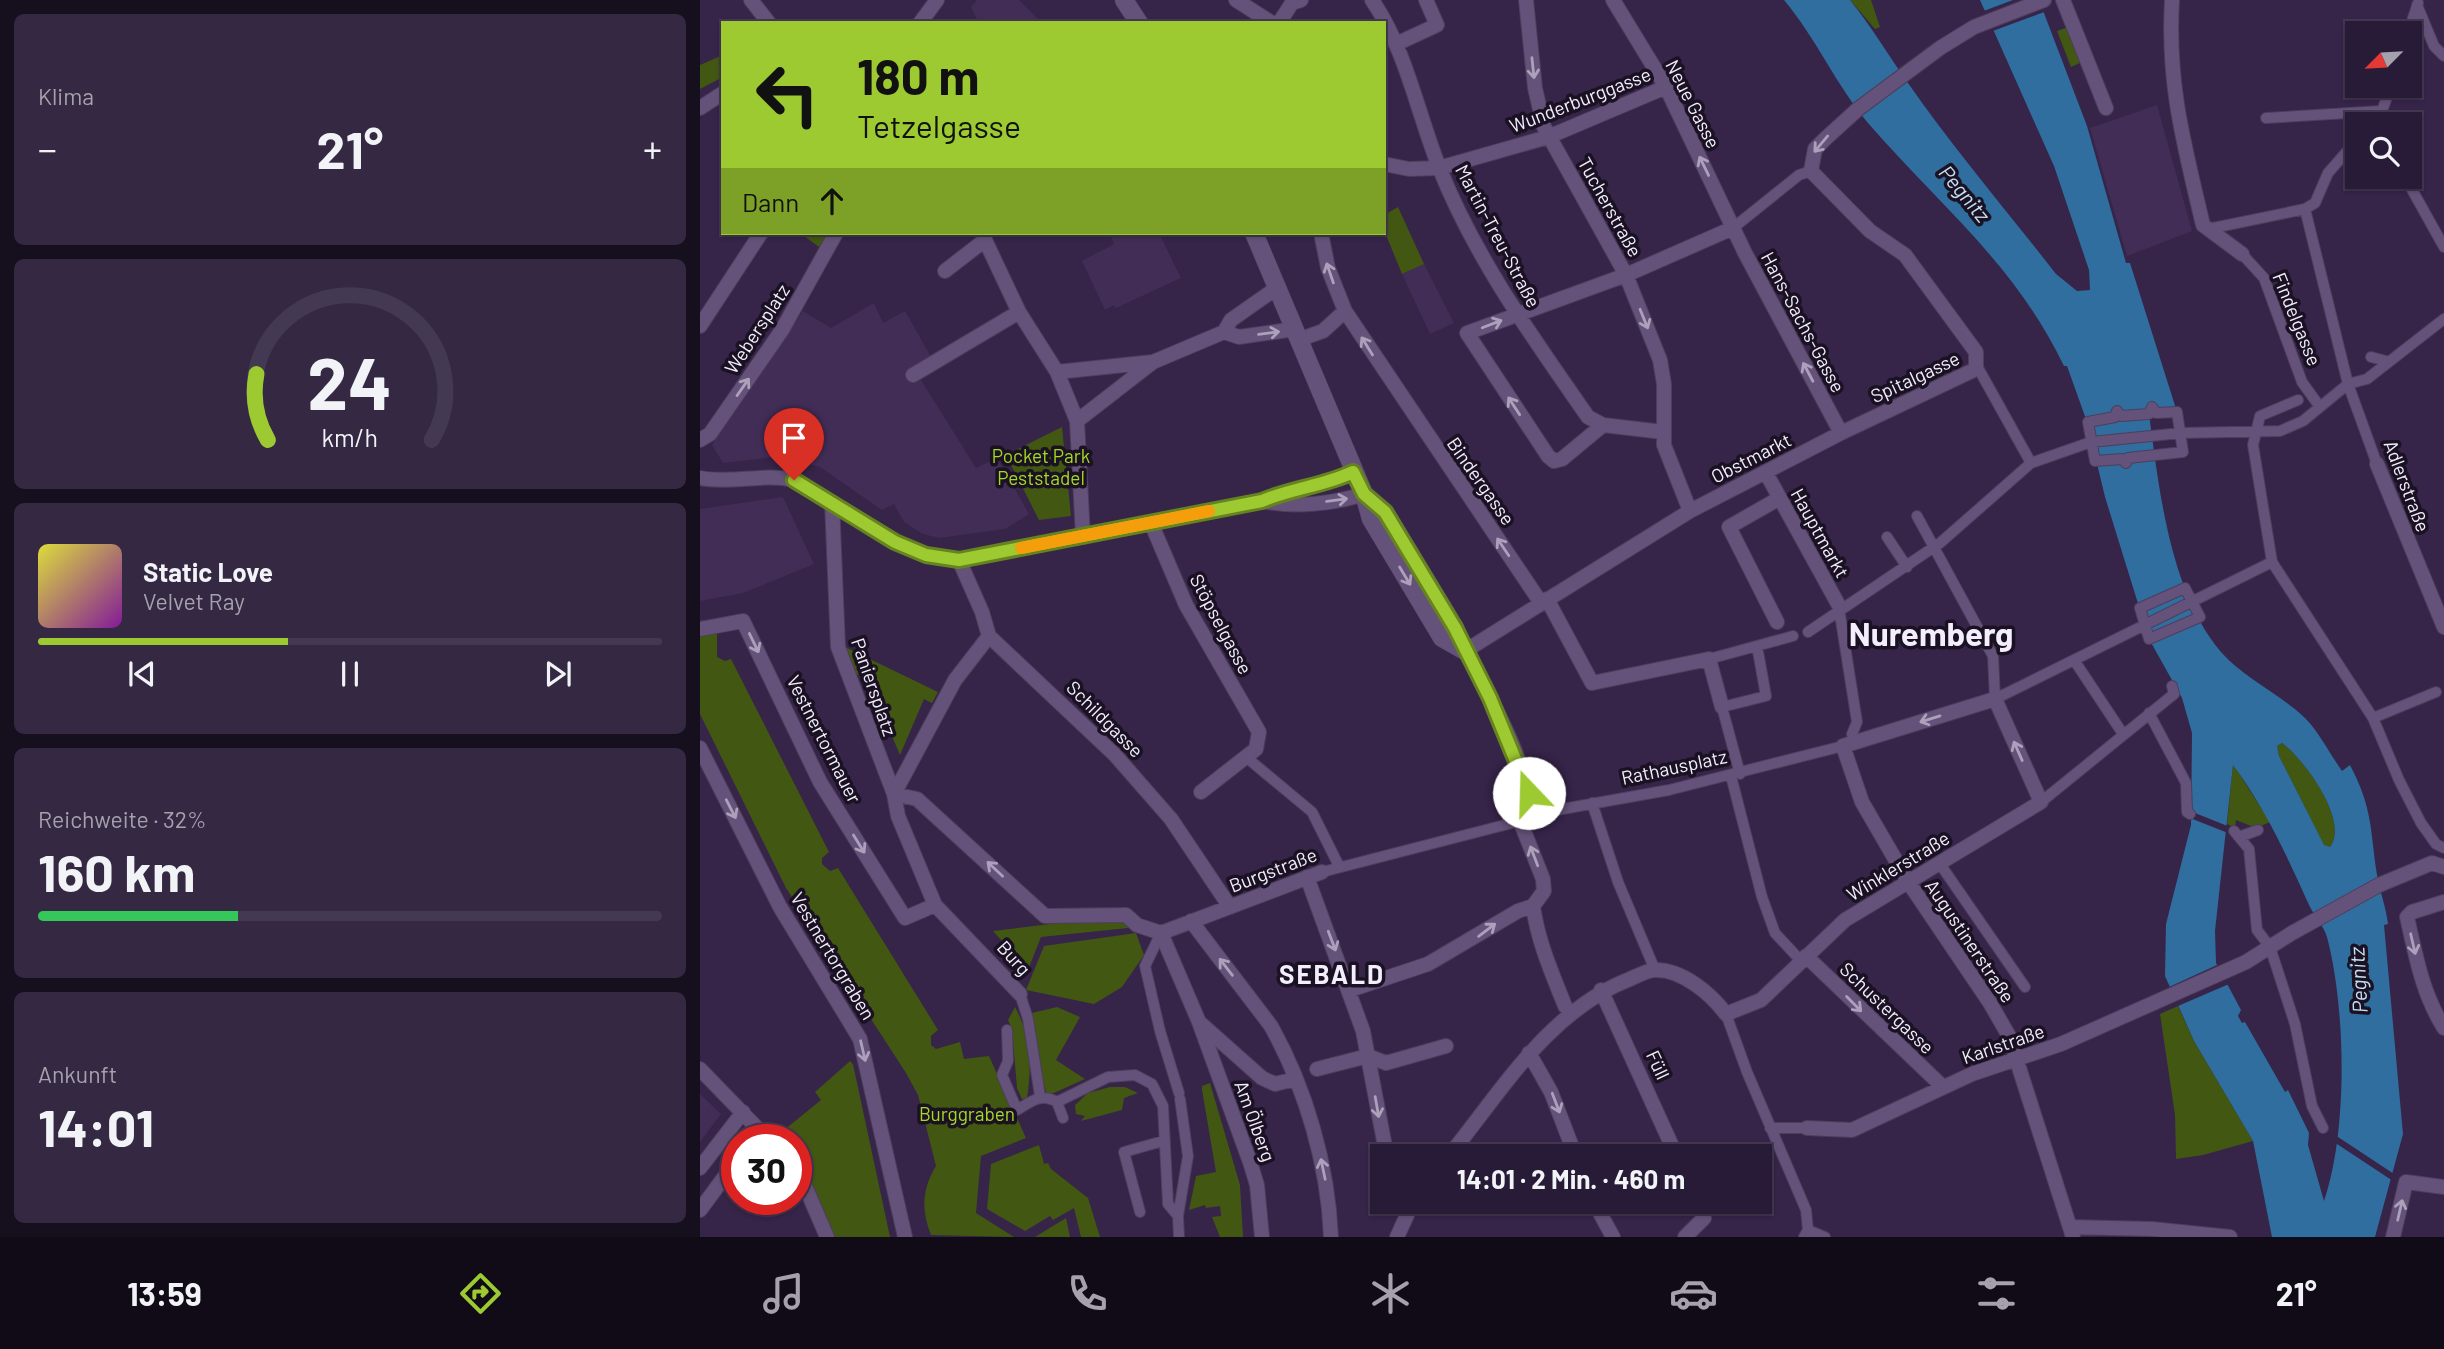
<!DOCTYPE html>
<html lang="de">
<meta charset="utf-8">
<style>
:root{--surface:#281b37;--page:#342842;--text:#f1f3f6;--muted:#a5a1ad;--line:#443952;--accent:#9dca30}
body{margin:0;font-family:Barlow,sans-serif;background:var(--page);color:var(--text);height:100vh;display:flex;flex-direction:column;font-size:26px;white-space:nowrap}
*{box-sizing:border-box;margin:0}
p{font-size:23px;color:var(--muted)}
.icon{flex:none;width:38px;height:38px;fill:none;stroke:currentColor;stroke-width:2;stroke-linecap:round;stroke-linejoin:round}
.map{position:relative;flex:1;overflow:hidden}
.side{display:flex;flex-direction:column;gap:14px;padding:14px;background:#160f1e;width:700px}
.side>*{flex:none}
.hud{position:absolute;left:21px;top:21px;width:665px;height:214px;border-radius:0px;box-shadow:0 2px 5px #0004,0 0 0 2px var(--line);background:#9dca30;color:#111;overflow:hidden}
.needle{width:46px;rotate:246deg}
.buttons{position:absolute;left:1645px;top:21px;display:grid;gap:14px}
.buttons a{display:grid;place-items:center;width:77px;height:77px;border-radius:0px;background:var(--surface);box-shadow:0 2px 5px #0004,0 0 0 2px var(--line);font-size:35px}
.speed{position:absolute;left:21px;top:1124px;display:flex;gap:14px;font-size:35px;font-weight:700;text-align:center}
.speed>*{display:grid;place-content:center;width:91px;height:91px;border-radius:50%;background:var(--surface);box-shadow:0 2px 5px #0004,0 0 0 2px var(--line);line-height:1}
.speed .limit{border:10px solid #d22;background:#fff;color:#111}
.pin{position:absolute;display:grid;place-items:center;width:60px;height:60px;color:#fff;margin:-72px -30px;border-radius:50% 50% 50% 0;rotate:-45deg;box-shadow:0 0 7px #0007}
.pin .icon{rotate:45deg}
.me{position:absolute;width:77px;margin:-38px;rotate:339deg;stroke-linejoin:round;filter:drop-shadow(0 0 5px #0008)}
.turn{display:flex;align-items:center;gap:24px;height:147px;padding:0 21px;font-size:32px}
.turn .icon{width:91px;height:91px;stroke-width:2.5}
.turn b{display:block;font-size:49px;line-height:60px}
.then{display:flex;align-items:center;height:66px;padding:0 21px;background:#0003;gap:14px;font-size:26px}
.big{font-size:52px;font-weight:700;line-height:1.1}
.side .card{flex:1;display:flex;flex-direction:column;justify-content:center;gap:10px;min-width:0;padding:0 24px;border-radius:10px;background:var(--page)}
.side .dial{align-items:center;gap:0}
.dial svg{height:182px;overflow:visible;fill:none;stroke:var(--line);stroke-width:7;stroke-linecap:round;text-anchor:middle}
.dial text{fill:var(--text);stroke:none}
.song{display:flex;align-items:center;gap:21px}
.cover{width:84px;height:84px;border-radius:10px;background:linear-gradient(135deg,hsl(60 70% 55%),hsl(290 70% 35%))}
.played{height:7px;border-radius:4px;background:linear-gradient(90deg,var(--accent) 40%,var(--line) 40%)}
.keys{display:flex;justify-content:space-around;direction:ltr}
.heat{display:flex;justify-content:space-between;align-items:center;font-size:38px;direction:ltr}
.charge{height:10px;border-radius:5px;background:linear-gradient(90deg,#34c759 32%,var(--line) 0)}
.trip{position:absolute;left:670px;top:1144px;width:402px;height:70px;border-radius:0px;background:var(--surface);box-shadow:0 2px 5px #0004,0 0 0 2px var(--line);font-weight:700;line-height:70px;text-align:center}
.tabs{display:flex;height:112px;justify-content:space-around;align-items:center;background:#100b16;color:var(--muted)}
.tabs .icon{width:49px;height:49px}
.tabs .current{color:var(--accent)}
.tabs b{font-size:32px;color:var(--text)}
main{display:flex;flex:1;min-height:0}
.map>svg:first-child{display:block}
.built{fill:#422d57}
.green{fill:#425712}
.water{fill:#2f6e9f;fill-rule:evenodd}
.pier{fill:#362449}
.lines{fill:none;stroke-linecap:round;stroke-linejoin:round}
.pedestrian-casing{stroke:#4d3e5b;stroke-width:12}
.minor-casing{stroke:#4d3e5b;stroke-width:16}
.tertiary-casing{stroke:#4d3e5b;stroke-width:19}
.pedestrian{stroke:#65527a;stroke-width:10}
.minor{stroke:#65527a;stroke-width:14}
.tertiary{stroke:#65527a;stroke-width:18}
.oneway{stroke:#aca0bb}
.route-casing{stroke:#66831f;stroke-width:18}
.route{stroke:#9dca30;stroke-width:12}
.slow{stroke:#f59e0b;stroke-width:12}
.labels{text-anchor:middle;stroke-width:7;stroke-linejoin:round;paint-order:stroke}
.street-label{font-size:19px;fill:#f3edfc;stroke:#1a1223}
.park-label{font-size:19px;fill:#a6d921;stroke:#1a1223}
.water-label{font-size:21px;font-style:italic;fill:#c7e0f5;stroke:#1a1223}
.district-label{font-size:26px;font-weight:bold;letter-spacing:2px;fill:#f3edfc;stroke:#1a1223}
.town-label{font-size:33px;font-weight:bold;fill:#f3edfc;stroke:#1a1223}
</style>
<main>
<section class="side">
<div class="card"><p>Klima</p>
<div class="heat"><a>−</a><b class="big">21°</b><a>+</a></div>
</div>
<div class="card dial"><svg viewBox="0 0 100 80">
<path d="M14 69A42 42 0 1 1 86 69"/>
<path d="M14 69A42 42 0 0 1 9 40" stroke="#9dca30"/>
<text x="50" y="56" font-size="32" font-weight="700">24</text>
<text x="50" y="72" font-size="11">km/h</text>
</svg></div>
<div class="card">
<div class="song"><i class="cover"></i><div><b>Static Love</b><p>Velvet Ray</p></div></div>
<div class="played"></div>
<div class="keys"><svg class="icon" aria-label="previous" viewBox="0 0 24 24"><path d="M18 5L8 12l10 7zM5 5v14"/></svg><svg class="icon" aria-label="pause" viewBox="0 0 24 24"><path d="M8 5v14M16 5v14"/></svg><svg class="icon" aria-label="next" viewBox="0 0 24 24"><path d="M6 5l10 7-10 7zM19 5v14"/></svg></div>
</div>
<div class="card"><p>Reichweite · 32%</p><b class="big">160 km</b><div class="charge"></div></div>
<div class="card"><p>Ankunft</p><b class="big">14:01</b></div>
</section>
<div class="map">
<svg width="1744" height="1237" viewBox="0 0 1744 1237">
<rect width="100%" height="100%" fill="#362449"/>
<path class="built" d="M277 0H319L342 23H279L271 7Z
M1457 105 1492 231 1427 256 1390 128Z
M409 233H459L481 278 416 308 414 305 405 310 382 261 414 244Z
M724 264 754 323 730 334 702 274Z
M174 303 183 323 205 311 231 357 209 370 216 383 221 380 276 468 297 458 329 514 305 529 239 538 223 534 204 522 194 504 182 510 120 467 82 456 23 463 12 445 103 311 131 328Z
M83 497 114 564 43 593 0 601V509Z
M0 1094 21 1114 0 1142Z"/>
<path class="green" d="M1150 0H1171L1180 27 1175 29Z
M1371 26 1384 61 1371 67 1357 31Z
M23 55V77L0 89V65Z
M698 207 724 264 702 274 684 230V215Z
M100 233H128L119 247Z
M362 427 371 516 339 520 306 455Z
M17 631V657L25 661 31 659 129 852 122 858V864L130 871 138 868 238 1030 231 1036V1045L236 1049 260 1042 264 1059 289 1056 326 1138 281 1156 276 1213 314 1237 231 1235C221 1210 222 1189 236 1166L218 1095 206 1073 86 888 0 714V635Z
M145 647 238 692 232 703 224 699 200 755 165 673 154 676Z
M1582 743C1603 758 1650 821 1630 847L1624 846 1579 756 1577 746Z
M1533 764 1570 822 1556 828 1536 820 1535 828 1527 824Z
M397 918 427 921 428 928 341 937 328 970 293 931Z
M436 933 444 955 422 987 394 1004 326 990 344 946Z
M1478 1006 1494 1041 1553 1141 1503 1155 1476 1159 1475 1115 1460 1014Z
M315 1007C331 1036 332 1066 327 1098L322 1099 317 1088 312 1029 308 1020Z
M357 1007 380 1017 356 1060 385 1079 347 1096 339 1065 332 1013Z
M150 1061 153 1064 190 1237H134L96 1150V1139H90L84 1130 121 1100 115 1092Z
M510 1083 540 1185 543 1237H520L512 1217 521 1216 520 1206 506 1208 505 1205 489 1210 496 1176 516 1172 502 1090V1086Z
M410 1087H425L438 1093 424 1098 422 1110 381 1121 385 1116 376 1114 375 1105 388 1093Z
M339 1145 344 1164 348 1163 351 1169 388 1198 400 1237H381L374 1208 353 1220 350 1216 325 1231 287 1209 291 1164Z
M366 1218 370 1237H335Z"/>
<path class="water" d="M1084 0H1150C1172 27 1188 55 1208 83 1254 149 1307 211 1356 274L1377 291 1390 290 1389 270 1354 166 1280 0H1339L1387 126 1426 263H1430L1477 412 1449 414C1459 489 1470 592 1521 652 1545 679 1579 693 1605 718 1619 732 1630 754 1642 771L1650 765C1673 809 1670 829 1677 875 1680 892 1686 907 1688 924L1684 925 1703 1134 1675 1237H1572L1553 1141 1494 1041 1465 976 1466 924 1491 825 1492 733 1482 698 1449 639 1405 497 1387 422 1367 366H1364C1315 264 1240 206 1168 123 1136 85 1116 38 1084 0ZM1582 743C1603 758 1650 821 1630 847L1624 845 1579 756 1577 746ZM1533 765C1565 808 1587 856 1609 905 1614 916 1624 926 1627 937 1646 1009 1648 1131 1624 1201L1608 1145 1609 1133 1588 1090 1585 1092 1545 1022 1542 1023 1538 1016 1541 1010 1516 963 1515 931Z"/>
<path class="pier" d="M1313 0H1343L1347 11 1290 32 1281 12Z
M1490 811 1530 827 1528 833 1490 818Z
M1517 965 1529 984 1478 1006 1469 987Z
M1635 1135 1694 1174 1693 1181 1634 1142Z"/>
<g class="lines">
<g class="pedestrian-casing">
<path id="pedestrian" d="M1717 5 1734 46 1744 56
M1708 33 1718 3
M1566 118 1682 111
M1671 124 1682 111 1691 86
M1705 177 1744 247
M1605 209 1648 384 1677 464
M1033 228 1099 175 1111 171
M1508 229 1605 209 1615 203 1628 173 1657 140
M1542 254 1564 278 1602 382 1620 407
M1671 357 1686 361
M1277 366 1331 463
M1598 400 1560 416 1553 445 1572 562 1673 718 1699 780 1721 823 1736 844 1744 848
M1452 407 1456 413 1477 412 1483 452 1428 458 1426 463 1422 459 1395 461 1388 422 1415 417 1417 411 1421 416 1449 414Z
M1217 516 1293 656 1295 699 1572 562
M1187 537 1207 567
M1485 588 1500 617 1449 639 1440 608Z
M1139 608 1157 722 1152 734 1155 742
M1108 632 1240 543 1331 463 1391 442 1481 433 1580 431 1603 421 1648 384 1667 379 1744 319
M1009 659 1093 636
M1374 660 1423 734
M1449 713 1486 783 1487 812 1490 814
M1673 718 1736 692
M546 757 612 812 639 866
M1040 774 1022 707 1066 696 1057 646
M1031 776 1062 897 1075 933 1101 961
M1341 802 1474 694 1472 686
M892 803 918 882 955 970
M829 815 969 790 1143 746
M1534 831 1549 849 1557 930 1570 947 1595 1024 1612 1106 1623 1128
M1539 837 1558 830
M1240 864 1325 987
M622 872 820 821
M461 933 445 966 460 1031 479 1093
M320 994 328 1019 340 1096
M1026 1014 1047 1072 1106 1210 1108 1230 1104 1237
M307 1030 308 1061 302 1075 317 1110C332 1101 340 1093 357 1102L363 1118
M357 1102 408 1077 435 1075 452 1084 463 1106 468 1204 478 1216
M1070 1128H1107
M440 1212 424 1152 463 1141
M1108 1230 1125 1237
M479 1237 478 1216 488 1156 480 1099"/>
</g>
<g class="minor-casing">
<path id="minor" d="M51 0 69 23
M536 0 572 23
M672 0C706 50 717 111 739 167 775 258 833 338 888 417L903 425 963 432
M826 0 835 88 844 127 926 275 960 360 964 384V445L990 511
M913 0 966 87 1045 253 1141 433
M1363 0 1406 108
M1472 0C1467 84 1484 144 1503 225L1542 254
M220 23 237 0
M579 23 592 3 601 0
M696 44 737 25 726 0
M0 108 23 93
M684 164 709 169 739 168 848 137 966 87
M621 233 628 268 645 311 841 603
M245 271 285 240 319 312 357 372 377 421 383 537
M578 287 531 320 524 332 539 337 595 329
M0 326 61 233
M598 340 623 331 645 311
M453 362 524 332
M357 372 453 362 377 421
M213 375 319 312
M903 425 862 459 854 461 848 456 767 333 926 275 1033 228
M0 440 10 434 82 330 136 233
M1677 464 1744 627
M1066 473 1138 604
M0 478C32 484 63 473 94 480L195 542 226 555 259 560 562 501C592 488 624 486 653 472
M562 501C595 508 632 504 664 494
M132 502 138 647 194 794 255 680 289 636
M451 523 486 605 559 732 556 749 501 792
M259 560 282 612 289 636 415 755 471 819 530 907
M847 599 892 683 1009 659 1022 707
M1077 622 1029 527 1078 499
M0 629 43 621 120 782 205 918 235 905
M0 748 80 907 160 1039 205 1237
M607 877 663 1031 687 1157
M1744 902 1712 912 1707 917C1716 956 1722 993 1744 1028
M491 921 571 1026C606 1089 628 1165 631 1237
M461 933 499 1022 550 1162 557 1185 562 1237
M1106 956 1243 1087
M650 990 728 964 818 911 833 906
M901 990 977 1157
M320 994 235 905 198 816 194 794 217 799 345 916 426 915 437 925 461 933 622 872
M865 1006C852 973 838 942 833 906L844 891 843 879 820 821 829 815C835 775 785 688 765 651L990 511 1141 433 1276 369V352L1205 255 1170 231 1111 171 1115 149 1125 139 1158 109 1240 48 1274 27 1344 0
M499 1022 562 1078 575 1084 595 1079
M829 1053 851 1092 876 1157
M0 1069 59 1130 53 1139
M617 1069 668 1056 686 1063 746 1046
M1107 1128 1152 1130 1272 1074 1361 1044 1546 962 1592 933 1679 885 1732 863 1744 867
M76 1137 78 1139
M748 1157C801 1092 848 1011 930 979 937 976 948 970 955 970 982 969 1011 994 1026 1014L1061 1000 1145 920 1341 802 1295 699 1143 746 1162 802 1209 883 1290 1003 1309 1036 1373 1237
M96 1165 127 1237
M0 1168 43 1112
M894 1202 913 1237
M0 1210 37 1160
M1370 1227 1452 1229 1530 1237
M697 1237 713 1202
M985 1237 1004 1218 997 1202
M1693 1237 1706 1182 1744 1187"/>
</g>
<g class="tertiary-casing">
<path id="tertiary" d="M424 0 439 23
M554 233 664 494 671 519 742 638 765 651
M664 494 685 512 755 628 765 651"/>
</g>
<use href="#pedestrian" class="pedestrian"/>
<use href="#minor" class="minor"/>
<use href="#tertiary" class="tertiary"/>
</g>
<defs><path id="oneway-shaft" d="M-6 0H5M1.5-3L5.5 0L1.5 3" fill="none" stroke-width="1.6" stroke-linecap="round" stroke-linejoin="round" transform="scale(1.75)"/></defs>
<g class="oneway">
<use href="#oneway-shaft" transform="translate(833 68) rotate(84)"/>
<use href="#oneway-shaft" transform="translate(1121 144) rotate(130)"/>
<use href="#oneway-shaft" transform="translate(1004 166) rotate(-116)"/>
<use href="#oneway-shaft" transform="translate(630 273) rotate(-109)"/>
<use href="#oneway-shaft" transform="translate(944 319) rotate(68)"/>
<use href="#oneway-shaft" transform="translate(792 324) rotate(-21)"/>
<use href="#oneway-shaft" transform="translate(569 333) rotate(-8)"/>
<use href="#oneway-shaft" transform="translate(667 346) rotate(-122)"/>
<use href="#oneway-shaft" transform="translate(1108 372) rotate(-118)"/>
<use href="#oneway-shaft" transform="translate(43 387) rotate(-55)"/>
<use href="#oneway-shaft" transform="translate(814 406) rotate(-123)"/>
<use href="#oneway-shaft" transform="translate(637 500) rotate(-8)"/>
<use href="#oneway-shaft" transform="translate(803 547) rotate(-124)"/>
<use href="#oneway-shaft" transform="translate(705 576) rotate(59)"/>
<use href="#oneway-shaft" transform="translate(54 643) rotate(64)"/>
<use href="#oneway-shaft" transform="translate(1230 719) rotate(163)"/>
<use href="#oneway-shaft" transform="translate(1318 751) rotate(-114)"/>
<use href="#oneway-shaft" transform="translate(31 809) rotate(63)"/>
<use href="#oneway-shaft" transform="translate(159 844) rotate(58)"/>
<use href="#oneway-shaft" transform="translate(834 856) rotate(-111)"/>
<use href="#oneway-shaft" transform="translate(295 869) rotate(-137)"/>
<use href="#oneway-shaft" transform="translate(787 930) rotate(-37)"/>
<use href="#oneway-shaft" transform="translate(632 941) rotate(69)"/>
<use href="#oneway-shaft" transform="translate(1713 944) rotate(77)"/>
<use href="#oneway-shaft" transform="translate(526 967) rotate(-128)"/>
<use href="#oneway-shaft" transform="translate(1154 1004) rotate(45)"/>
<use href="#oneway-shaft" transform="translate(163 1051) rotate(77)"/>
<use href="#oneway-shaft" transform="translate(856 1103) rotate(69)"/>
<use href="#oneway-shaft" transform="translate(677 1107) rotate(80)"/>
<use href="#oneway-shaft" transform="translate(623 1169) rotate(-102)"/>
<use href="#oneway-shaft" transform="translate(1700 1210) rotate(-77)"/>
</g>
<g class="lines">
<g class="route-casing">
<path id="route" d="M94 480 195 542 226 555 259 560 562 501C592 488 624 486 653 472L664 494 685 512 755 628 790 698 829 793"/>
</g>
<use href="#route" class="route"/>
<path class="slow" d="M321 548 509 511"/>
</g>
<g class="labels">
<g class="street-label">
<text transform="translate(880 100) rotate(-21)" y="7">Wunderburggasse</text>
<text transform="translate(993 104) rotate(63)" y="7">Neue Gasse</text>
<text transform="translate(910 207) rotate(61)" y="7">Tucherstraße</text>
<text transform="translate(798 236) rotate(62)" y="7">Martin-Treu-Straße</text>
<text transform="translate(1597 319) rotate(68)" y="7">Findelgasse</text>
<text transform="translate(1103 322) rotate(62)" y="7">Hans-Sachs-Gasse</text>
<text transform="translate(57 329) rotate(-57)" y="7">Webersplatz</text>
<text transform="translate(1215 377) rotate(-25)" y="7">Spitalgasse</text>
<text transform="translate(1051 458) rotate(-27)" y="7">Obstmarkt</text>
<text transform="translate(781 481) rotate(55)" y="7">Bindergasse</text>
<text transform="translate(1707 486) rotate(69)" y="7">Adlerstraße</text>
<text transform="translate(1120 533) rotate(61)" y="7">Hauptmarkt</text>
<text transform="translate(521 624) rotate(62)" y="7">Stöpselgasse</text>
<text transform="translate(174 687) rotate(71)" y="7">Paniersplatz</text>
<text transform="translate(405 719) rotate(45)" y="7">Schildgasse</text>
<text transform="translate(124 739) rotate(63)" y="7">Vestnertormauer</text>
<text transform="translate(974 767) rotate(-12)" y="7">Rathausplatz</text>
<text transform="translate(1198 866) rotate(-31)" y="7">Winklerstraße</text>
<text transform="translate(573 870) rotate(-21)" y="7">Burgstraße</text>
<text transform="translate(1270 941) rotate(56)" y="7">Augustinerstraße</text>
<text transform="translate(133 956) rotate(59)" y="7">Vestnertorgraben</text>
<text transform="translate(314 958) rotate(48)" y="7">Burg</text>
<text transform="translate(1187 1008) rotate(44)" y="7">Schustergasse</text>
<text transform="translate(1303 1044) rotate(-19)" y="7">Karlstraße</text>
<text transform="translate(958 1065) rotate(65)" y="7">Füll</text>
<text transform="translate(555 1121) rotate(70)" y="7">Am Ölberg</text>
</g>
<g class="park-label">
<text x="341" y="463">Pocket Park<tspan x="341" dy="22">Peststadel</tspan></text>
<text x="267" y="1121">Burggraben</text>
</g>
<g class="water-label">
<text transform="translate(1264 194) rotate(50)" y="7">Pegnitz</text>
<text transform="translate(1659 980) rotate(-93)" y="7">Pegnitz</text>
</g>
<g class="district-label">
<text x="632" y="984">SEBALD</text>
</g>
<g class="town-label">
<text x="1231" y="646">Nuremberg</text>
</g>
</g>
</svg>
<div class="buttons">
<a><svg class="needle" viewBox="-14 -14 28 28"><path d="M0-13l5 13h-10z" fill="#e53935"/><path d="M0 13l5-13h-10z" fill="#a5a1ad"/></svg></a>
<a><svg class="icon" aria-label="search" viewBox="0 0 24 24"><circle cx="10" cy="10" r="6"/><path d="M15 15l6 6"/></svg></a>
</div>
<div class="speed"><div class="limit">30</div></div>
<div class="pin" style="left:94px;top:480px;background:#d93025"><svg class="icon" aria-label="arrive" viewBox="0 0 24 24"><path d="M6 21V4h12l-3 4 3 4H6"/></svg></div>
<svg class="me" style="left:829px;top:793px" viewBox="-20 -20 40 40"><circle r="19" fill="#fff"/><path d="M0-13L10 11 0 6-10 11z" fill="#9dca30"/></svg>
<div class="trip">14:01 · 2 Min. · 460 m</div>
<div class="hud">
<div class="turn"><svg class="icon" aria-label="left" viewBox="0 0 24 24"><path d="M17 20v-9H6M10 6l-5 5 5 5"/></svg><div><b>180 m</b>Tetzelgasse</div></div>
<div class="then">Dann<svg class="icon" aria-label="ahead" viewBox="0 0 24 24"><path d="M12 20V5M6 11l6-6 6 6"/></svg></div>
</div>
</div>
</main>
<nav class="tabs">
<b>13:59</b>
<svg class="icon current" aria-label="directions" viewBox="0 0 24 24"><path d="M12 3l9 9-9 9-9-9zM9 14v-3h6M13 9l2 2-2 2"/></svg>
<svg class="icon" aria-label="music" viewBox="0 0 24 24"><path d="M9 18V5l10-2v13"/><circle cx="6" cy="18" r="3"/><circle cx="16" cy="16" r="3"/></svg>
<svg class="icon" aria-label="phone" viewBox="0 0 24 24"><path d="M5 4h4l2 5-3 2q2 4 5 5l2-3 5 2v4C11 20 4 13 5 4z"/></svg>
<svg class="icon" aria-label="climate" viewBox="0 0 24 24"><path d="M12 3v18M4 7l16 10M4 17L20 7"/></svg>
<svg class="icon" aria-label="car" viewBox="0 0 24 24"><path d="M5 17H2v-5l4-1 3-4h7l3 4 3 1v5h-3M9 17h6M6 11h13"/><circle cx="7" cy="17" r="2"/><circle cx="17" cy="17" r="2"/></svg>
<svg class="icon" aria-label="filters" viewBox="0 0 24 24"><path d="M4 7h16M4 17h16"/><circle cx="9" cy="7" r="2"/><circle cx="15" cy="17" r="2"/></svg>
<b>21°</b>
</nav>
